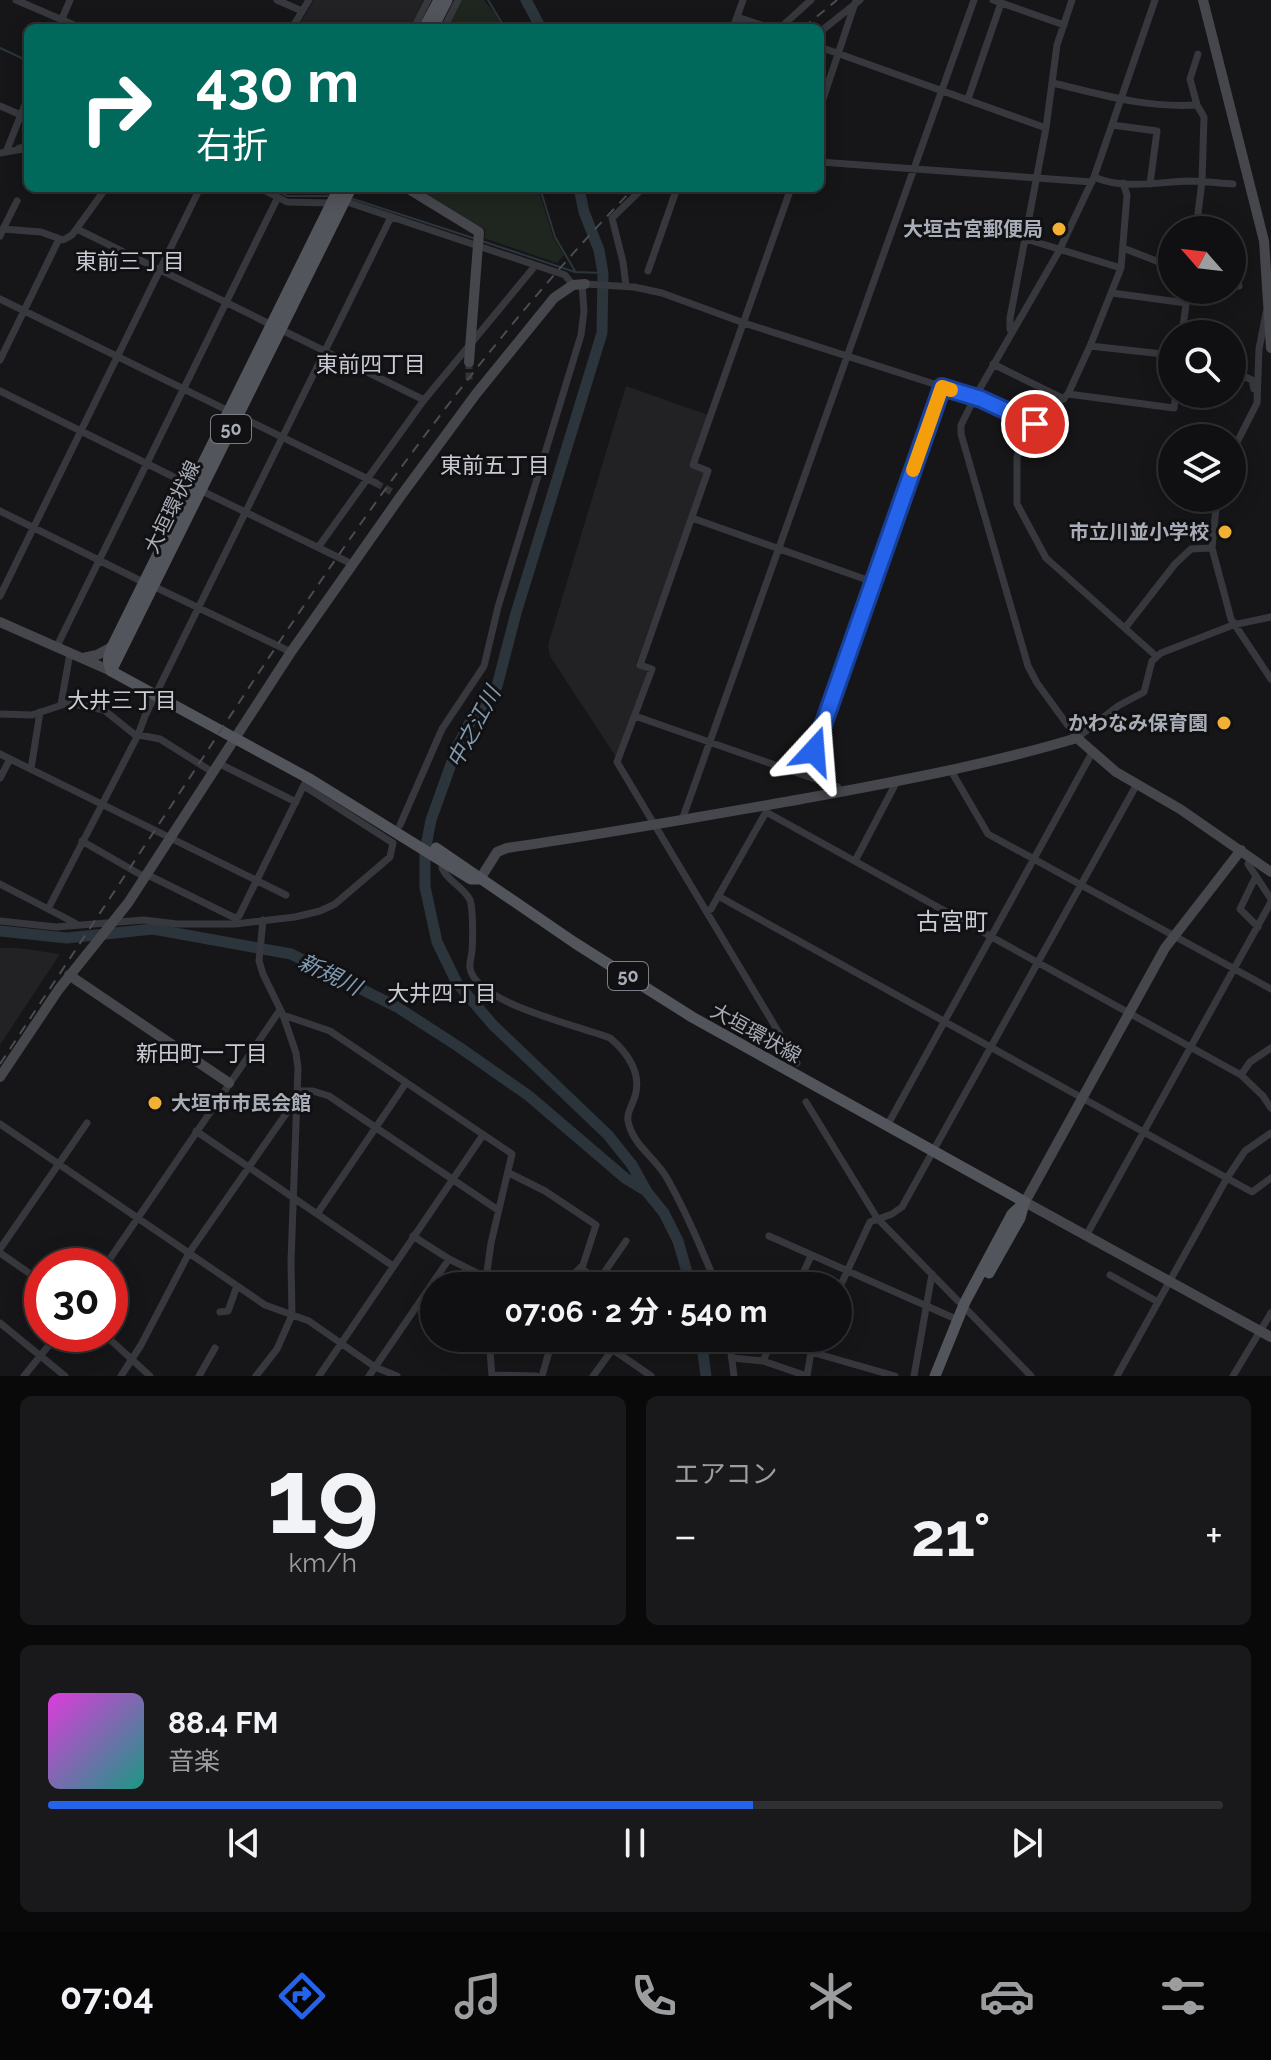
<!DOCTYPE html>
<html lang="ja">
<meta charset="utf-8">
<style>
:root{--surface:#101012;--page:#19191b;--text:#f1f3f6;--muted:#9c9d9f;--line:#303032;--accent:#2563eb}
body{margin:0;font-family:Raleway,"Noto Sans JP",sans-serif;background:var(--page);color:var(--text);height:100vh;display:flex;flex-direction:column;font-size:30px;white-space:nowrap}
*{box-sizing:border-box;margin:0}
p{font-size:26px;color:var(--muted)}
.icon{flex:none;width:44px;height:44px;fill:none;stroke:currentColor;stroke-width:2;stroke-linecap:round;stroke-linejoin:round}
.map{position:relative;height:1376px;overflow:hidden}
.details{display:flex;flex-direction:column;gap:20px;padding:20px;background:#09090a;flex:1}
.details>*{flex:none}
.hud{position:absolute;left:24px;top:24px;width:800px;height:168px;border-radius:12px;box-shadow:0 4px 20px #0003,0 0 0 2px var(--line);background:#00695c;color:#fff;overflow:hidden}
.needle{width:52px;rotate:298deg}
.buttons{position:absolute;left:1158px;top:216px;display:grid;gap:16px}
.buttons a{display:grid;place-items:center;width:88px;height:88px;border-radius:50%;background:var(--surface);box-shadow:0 4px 20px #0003,0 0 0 2px var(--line);font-size:40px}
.speed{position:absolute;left:24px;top:1248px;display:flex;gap:16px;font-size:40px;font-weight:700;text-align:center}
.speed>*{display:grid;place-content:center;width:104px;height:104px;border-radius:50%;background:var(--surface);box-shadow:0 4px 20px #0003,0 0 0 2px var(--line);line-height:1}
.speed .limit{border:12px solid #d22;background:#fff;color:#111}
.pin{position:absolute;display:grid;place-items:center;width:68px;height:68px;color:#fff;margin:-34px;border:4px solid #fff;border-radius:50%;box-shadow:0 2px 8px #0007}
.me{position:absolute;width:88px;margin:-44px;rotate:19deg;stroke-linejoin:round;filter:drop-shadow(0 0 6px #0008)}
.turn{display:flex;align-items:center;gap:28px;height:168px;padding:0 40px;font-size:36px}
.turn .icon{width:104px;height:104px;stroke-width:2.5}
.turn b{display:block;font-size:56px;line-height:68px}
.big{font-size:60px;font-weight:700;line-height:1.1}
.details .card{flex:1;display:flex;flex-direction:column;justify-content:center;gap:12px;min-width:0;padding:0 28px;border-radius:12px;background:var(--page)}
.details .dial{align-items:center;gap:0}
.dial b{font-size:104px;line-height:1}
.song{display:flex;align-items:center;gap:24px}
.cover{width:96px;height:96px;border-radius:12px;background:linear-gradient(135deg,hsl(300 70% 55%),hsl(170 70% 35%))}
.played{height:8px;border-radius:4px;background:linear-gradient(90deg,var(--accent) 60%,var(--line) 60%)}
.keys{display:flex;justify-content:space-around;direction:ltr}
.heat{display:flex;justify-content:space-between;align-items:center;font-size:44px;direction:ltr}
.details .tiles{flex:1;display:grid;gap:20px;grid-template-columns:1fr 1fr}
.card:last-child{grid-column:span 2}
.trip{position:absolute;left:420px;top:1272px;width:432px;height:80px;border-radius:40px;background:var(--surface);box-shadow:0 4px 20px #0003,0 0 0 2px var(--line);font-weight:700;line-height:80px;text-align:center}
.menu{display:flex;height:128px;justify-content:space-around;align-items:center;background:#060607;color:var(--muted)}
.menu .icon{width:56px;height:56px}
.menu .selected{color:var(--accent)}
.menu b{font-size:36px;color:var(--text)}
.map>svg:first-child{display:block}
.built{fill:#222225}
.green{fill:#1e261f}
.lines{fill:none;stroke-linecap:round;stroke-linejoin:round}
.stream{stroke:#2c353c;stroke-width:2}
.river{stroke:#2c353c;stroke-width:11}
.street-tunnel{stroke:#333438;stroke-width:7;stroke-dasharray:7 3.5;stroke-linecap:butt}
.street{stroke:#37383d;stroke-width:7}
.secondary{stroke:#45474d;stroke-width:10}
.primary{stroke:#53555c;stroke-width:11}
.rail{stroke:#4a4c52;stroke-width:2;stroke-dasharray:10 8;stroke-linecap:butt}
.route-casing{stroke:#184099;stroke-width:20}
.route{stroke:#2563eb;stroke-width:14}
.slow{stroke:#f59e0b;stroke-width:14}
.poi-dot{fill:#f2b134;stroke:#111113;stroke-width:3}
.labels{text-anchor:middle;stroke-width:6;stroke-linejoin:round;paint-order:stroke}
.shield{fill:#111113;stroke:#7b7e86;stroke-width:2}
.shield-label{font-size:18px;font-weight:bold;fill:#a8adb8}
.poi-label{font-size:20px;font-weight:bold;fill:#a8adb8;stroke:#111113;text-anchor:end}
.street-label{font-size:20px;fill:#a8adb8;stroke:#111113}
.neighbourhood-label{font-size:22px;fill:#c9ccd4;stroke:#111113}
.water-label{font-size:22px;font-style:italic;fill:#7f9bb3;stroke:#111113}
.quarter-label{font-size:24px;fill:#c9ccd4;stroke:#111113}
</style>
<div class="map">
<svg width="1271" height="1376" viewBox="0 0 1271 1376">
<rect width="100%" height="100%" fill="#161618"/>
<path class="built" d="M314 0H423L411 28H297Z
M626 386 708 415 689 466 705 472 636 664 648 669 616 757 550 656 548 645Z
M0 948H18L60 954 0 1045Z"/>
<path class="green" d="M461 0H484L496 15 502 28H446Z
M416 188H538L553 237 564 255 557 263 484 238 486 230Z"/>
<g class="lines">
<path class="stream" d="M488 0 505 28
M0 48 28 61
M17 146 28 143
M272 188 287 196H328
M540 188 555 237 575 271
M353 199 476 239
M482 241 575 272 603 273"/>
<path class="river" d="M526 0 541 28
M579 188 584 212 599 250 603 273 602 333 516 613 497 686 469 724 458 745 431 820 425 851V887L437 942 457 983 493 1025 608 1135 632 1165 647 1192 664 1213 678 1241 691 1286
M0 931 67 938 153 929 291 954 397 1007 459 1047 529 1096 625 1178 643 1189
M701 1338 706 1376"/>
<path class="street-tunnel" d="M469 362V381
M376 483 392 492"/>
<path class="street" d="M16 0 81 28
M277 0 302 11
M993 0 1064 25
M1155 0 1094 177 1059 251 975 397 961 425V434L1028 666 1037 683 1077 738 1118 706 1144 692 1152 661 1161 653 1233 625 1271 617
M737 17 770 28
M58 28 70 0
M292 28 309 0
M414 28 428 0
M444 28 458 0
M733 28 743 0
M780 28 811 0
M820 32 860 0
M820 47 1046 128
M1053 83C1103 95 1145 108 1197 105
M968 99 1001 3
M0 106 28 118
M820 108 855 3
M1112 125 1157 131 1150 184
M6 152 28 97
M0 153 28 148
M820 162 1092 182
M1094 177C1124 190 1157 182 1189 181 1204 181 1218 183 1233 184
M1123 183 1127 195 1121 268 1090 346 1068 394 1035 424 1021 444 1017 457V504L1046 558 1156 656
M260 188 287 202 331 203
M791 188 693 465 708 471 640 665 652 669 617 762 797 1063
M344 201 565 275 573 285
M3 229 17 201
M77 229 424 400
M1196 230 1202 181 1204 117 1197 105 1190 79 1198 54
M0 236 3 229 41 232 63 240 72 235 106 188
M1026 239 1121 268
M1123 248 1172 267
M648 271 677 188
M585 284 634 287 662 293 744 323 981 399 1035 424
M626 286 623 262 612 218 643 188
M1232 287 1239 286
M1112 293 1186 303
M0 299 376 483
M1010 329V318L1046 128 1057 45 1072 0
M1182 334 1188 290
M1090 346 1172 355
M0 360 59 239
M993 364 1064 399
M1232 371 1252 380 1254 389
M0 391 192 486
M1068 394 1174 408 1176 394
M1232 452 1257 403 1259 349 1266 313
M200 490 352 564
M1217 498 1212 548 1231 619 1271 679
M0 511 145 583
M692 518 873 582
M319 546 424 400 535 266
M153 586 291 652
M0 596 200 188
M1125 628 1175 564 1191 549 1212 548
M56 648 277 199
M61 704 70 653
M0 714 32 715 68 703 104 710 134 734 160 739 214 773
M635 716 838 787 840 792
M0 754 286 895
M220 764 296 802
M31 769 40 712
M950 769 988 834 1271 989
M806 775 942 387
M0 778 10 759
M765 805 766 812 1241 1075 1263 1096 1271 1108
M682 820 974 0
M400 825 442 729 484 666 498 607 581 335 584 311 582 284
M82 841 141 875 152 877 235 918 239 916 305 783
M1251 857 1248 864 1271 899
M855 861 897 781
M445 863 442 868C447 881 464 887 470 900 473 907 473 940 472 950 472 956 469 962 470 968 475 1003 580 1026 610 1038 627 1052 642 1073 635 1096 632 1107 625 1114 629 1125 635 1147 658 1160 668 1180 687 1214 702 1250 717 1286
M1256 876 1240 909 1258 927
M0 884 75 923
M718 896 1252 1192 1271 1178
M48 909 138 735 145 716 391 217
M707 912 711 909 766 812
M0 921 56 927 144 920 177 924H235L295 917 320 911 335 904 390 857 393 843 304 786
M283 1015 330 1031 512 1154 491 1243 485 1286
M1241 1075 1250 1062 1271 1048
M297 1091H313L329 1096 498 1210
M806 1102 877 1218 958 1301
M0 1124 265 1305 309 1321 375 1367 397 1376
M887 1126 1092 753
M196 1131 393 1266
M509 1173 545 1191 596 1225 583 1265 576 1272 571 1286
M317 1214 406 1083
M413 1236 449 1259 485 1277
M769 1236 956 1319
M1086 1236 1271 902
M0 1249 87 1123
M0 1253 42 1282
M105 1266 280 1010
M580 1268 608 1286
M1110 1275 1158 1302
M599 1280 626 1241
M635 1286 643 1275
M797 1286 811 1256
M838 1291 870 1222 892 1214 902 1207 1137 784
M968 1311 1031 1376
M220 1312 228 1311 237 1286
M0 1323 65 1376
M104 1334 150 1376
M489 1338 492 1376
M596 1338 651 1376
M729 1338 734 1376
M811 1352 895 1376
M732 1358 763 1361 807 1376
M763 1361 773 1338
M492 1375 536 1376
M24 1376 58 1334
M121 1376 141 1345 189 1253 297 1098
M199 1376 215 1348
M256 1376 277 1349 292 1315 291 1262 298 1068 296 1053 283 1015 263 974 259 961 263 920
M319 1376 483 1135
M369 1376 449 1259
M542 1376 553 1338
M593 1376 621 1338
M807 1376 811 1352 817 1338
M914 1376 932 1274
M1117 1376 1227 1178 1245 1151 1271 1133
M1233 1376 1271 1313"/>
<path class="secondary" d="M1203 0 1264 241 1271 348
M407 188 479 232 469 362
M0 622 111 671
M83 658 97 655 112 647
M1241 850 1165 948 1025 1202 1271 1337
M480 879 497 852 507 848C606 834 704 816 802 799 894 782 987 765 1077 738L1116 772 1180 809 1271 872
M69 975 229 1083
M0 1077 59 989 128 903 291 652 400 497 476 394 554 298 573 285 585 284"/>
<path class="primary" d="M424 28 439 0
M433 28 447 0
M339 188 112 647C108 656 107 662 111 671L308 778 471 879H480
M111 671 351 188
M436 848 575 943 692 1017 1025 1202
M989 1273 1020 1218 1024 1203
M935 1376 965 1302 1012 1214 1025 1202"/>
<path class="rail" d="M803 28 837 0
M0 1064C68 961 136 859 204 756 334 557 468 359 634 188"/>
</g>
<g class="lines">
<g class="route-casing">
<path id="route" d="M814 751 942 387 981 399 1035 424"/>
</g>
<use href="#route" class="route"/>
<path class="slow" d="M913 470 942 387 951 390"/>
</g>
<g class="poi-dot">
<circle cx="1059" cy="229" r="8"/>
<circle cx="1225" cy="532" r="8"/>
<circle cx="1224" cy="723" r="8"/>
<circle cx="155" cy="1103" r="8"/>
</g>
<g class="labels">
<g class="shield">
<rect x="211" y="415" width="40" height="28" rx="6"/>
<rect x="608" y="962" width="40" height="28" rx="6"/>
</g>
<g class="shield-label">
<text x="231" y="435">50</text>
<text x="628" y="982">50</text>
</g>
<g class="poi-label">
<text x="1043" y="236">大垣古宮郵便局</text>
<text x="1209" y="539">市立川並小学校</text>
<text x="1208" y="730">かわなみ保育園</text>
<text x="171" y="1110" text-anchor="start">大垣市市民会館</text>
</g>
<g class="street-label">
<text transform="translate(172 507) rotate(-64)" y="7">大垣環状線</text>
<text transform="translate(756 1033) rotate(29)" y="7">大垣環状線</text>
</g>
<g class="neighbourhood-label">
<text x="130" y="269">東前三丁目</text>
<text x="371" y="372">東前四丁目</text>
<text x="495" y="473">東前五丁目</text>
<text x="122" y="708">大井三丁目</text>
<text x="442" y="1001">大井四丁目</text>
<text x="202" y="1061">新田町一丁目</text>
</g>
<g class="water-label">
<text transform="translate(473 727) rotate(-62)" y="8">中之江川</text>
<text transform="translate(330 974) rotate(26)" y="8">新規川</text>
</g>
<g class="quarter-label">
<text x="952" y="930">古宮町</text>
</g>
</g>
</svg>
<div class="buttons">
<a><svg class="needle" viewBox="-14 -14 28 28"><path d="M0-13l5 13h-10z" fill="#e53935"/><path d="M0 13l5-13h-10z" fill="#9c9d9f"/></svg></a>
<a><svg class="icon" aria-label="search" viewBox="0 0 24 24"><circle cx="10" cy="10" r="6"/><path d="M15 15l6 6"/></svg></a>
<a><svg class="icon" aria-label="layers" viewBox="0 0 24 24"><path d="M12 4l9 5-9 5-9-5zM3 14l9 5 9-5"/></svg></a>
</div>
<div class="speed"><div class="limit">30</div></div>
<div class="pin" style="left:1035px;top:424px;background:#d93025"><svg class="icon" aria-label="arrive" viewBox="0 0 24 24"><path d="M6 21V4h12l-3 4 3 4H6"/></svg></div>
<svg class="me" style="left:814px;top:751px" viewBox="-20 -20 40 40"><path d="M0-17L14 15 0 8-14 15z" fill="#2563eb" stroke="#fff" stroke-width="4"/></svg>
<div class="trip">07:06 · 2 分 · 540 m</div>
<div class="hud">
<div class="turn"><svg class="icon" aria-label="right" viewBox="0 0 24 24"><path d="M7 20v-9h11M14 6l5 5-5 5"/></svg><div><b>430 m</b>右折</div></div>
</div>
</div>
<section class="details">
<div class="tiles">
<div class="card dial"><b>19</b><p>km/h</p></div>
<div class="card"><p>エアコン</p>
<div class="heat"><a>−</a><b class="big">21°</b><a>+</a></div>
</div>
<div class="card">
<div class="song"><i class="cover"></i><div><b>88.4 FM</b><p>音楽</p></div></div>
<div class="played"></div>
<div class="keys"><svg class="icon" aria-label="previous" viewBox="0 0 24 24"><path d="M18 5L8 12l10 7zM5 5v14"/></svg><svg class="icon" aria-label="pause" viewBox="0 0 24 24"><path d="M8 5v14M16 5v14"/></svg><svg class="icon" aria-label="next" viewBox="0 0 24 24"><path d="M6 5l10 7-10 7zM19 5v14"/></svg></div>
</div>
</div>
</section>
<nav class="menu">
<b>07:04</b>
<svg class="icon selected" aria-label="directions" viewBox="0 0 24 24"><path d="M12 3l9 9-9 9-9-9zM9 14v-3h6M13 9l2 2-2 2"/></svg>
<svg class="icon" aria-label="music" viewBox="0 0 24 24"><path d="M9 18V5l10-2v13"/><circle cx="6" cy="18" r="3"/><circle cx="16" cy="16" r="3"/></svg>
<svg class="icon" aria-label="phone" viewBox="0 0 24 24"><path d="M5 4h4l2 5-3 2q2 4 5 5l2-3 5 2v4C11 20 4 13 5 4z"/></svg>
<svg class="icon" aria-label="climate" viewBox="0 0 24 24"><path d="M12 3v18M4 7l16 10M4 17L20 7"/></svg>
<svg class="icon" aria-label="car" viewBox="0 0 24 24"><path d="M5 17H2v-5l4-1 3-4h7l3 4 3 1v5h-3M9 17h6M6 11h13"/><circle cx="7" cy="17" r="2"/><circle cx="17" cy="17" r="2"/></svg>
<svg class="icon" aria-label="filters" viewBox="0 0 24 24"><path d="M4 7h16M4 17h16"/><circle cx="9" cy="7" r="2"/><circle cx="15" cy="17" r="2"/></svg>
</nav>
